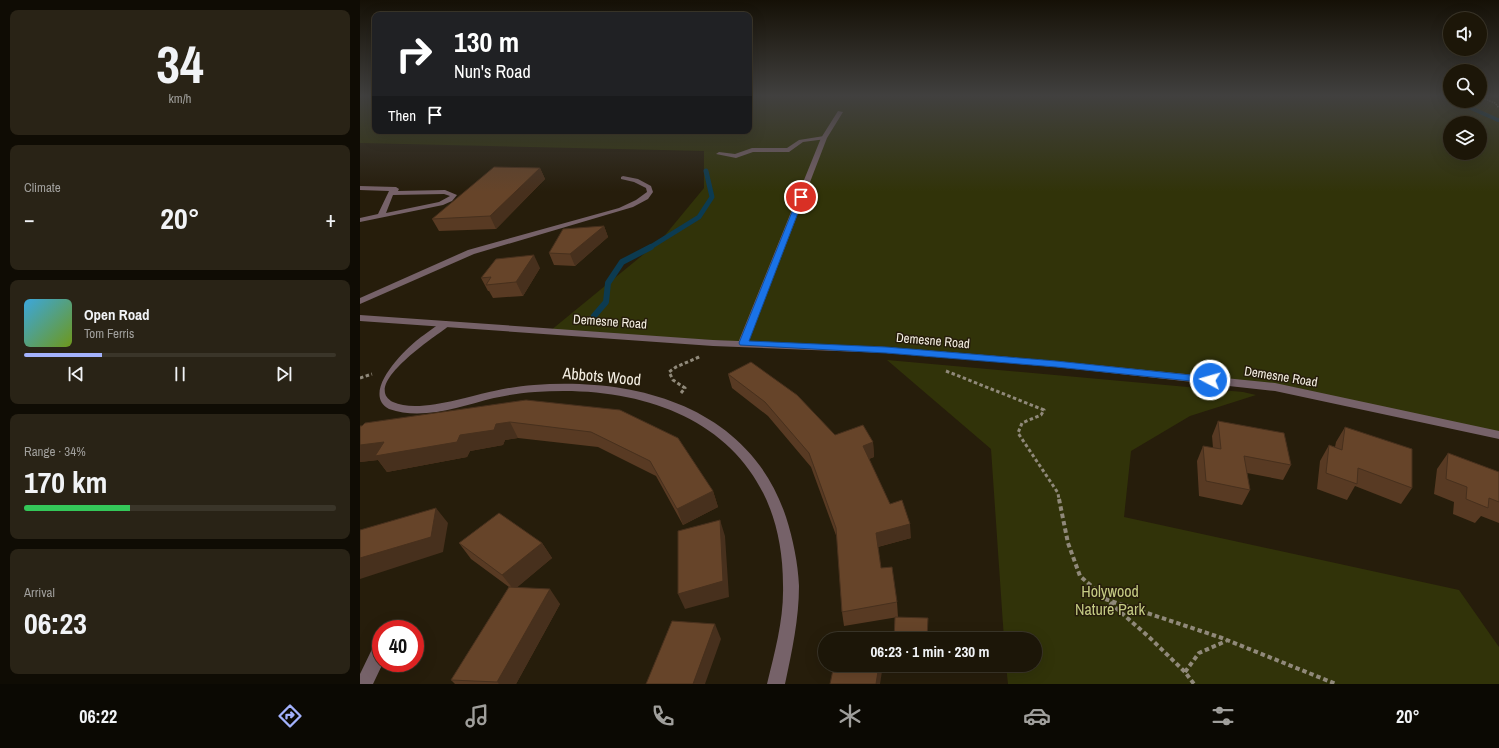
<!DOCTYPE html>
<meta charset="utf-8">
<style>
:root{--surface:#1c1608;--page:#292316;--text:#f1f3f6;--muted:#a09f9c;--line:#3a3529;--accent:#a3b2fd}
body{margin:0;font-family:"Archivo Narrow",sans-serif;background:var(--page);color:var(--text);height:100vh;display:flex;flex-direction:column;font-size:15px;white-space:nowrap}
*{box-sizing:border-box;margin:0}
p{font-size:13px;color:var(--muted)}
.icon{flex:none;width:22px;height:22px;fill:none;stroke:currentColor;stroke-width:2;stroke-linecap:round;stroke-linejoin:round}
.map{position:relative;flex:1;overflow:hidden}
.panel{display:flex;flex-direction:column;gap:10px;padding:10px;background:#0f0c04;width:360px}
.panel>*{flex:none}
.top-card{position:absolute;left:12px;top:12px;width:380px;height:122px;border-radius:8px;box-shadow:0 4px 16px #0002,0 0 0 1px var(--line);background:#202124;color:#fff;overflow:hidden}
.fabs{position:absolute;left:1083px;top:12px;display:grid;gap:8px}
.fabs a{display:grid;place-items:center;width:44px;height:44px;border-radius:50%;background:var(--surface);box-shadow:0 4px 16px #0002,0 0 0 1px var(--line);font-size:20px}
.speed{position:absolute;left:12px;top:620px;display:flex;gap:8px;font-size:20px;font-weight:700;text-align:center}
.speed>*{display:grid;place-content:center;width:52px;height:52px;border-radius:50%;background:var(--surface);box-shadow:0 4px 16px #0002,0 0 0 1px var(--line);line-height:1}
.speed .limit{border:6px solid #d22;background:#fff;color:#111}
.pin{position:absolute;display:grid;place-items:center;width:34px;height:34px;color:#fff;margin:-17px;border:2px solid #fff;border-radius:50%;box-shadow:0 1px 4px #0007}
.me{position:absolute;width:44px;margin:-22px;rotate:276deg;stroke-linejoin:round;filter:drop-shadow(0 0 3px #0008)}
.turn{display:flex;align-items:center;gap:14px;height:84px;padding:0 16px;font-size:18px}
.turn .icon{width:52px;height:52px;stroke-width:2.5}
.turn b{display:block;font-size:28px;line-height:34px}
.then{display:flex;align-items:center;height:38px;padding:0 16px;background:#0003;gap:8px;font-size:15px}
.big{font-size:30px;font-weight:700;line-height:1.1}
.panel .card{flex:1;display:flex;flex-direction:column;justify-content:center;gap:6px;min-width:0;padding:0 14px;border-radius:8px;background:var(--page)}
.panel .dial{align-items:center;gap:0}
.dial b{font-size:52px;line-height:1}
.song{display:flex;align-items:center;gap:12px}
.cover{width:48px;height:48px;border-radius:6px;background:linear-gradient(135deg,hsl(200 70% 55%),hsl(80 70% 35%))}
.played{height:4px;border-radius:2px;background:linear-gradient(90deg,var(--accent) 25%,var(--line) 25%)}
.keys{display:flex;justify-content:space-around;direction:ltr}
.heat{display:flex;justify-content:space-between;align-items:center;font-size:22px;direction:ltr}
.charge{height:6px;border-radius:3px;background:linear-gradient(90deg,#34c759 34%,var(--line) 0)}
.trip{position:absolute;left:458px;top:632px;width:224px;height:40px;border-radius:20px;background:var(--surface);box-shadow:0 4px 16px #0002,0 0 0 1px var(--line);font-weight:700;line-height:40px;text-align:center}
.menu{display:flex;height:64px;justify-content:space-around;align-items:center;background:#0b0903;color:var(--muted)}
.menu .icon{width:28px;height:28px}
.menu .selected{color:var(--accent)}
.menu b{font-size:18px;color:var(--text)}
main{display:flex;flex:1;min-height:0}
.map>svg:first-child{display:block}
.green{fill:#313309;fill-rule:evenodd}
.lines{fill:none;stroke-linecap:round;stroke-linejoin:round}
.stream-far2{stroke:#0c3b51;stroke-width:4}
.stream-far1{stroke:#0c3b51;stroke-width:5}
.stream{stroke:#0c3b51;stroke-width:6}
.path-far3{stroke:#90897a;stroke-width:1.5;stroke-dasharray:1.5 1;stroke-linecap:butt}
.path-far2{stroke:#90897a;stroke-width:2.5;stroke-dasharray:2.5 2;stroke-linecap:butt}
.path-far1{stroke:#90897a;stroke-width:3;stroke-dasharray:3.5 2.5;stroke-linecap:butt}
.path{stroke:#90897a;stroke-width:4;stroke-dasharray:4.5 3;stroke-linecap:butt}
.service{fill:#766269;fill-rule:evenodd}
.minor{fill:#766269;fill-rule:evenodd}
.tertiary{fill:#766269;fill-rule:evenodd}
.wall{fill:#583a23}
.shaded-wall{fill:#47301d}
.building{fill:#664429;stroke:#47301d}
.route{fill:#1a73e8;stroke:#114b97}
.labels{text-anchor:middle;stroke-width:3;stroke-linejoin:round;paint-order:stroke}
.street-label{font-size:13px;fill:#f4eee2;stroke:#261d0b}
.near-street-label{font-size:16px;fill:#f4eee2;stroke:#261d0b}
.near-park-label{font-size:16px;fill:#c4ca83;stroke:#261d0b}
</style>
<main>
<section class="panel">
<div class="card dial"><b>34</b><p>km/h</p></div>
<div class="card"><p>Climate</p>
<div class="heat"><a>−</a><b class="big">20°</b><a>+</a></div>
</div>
<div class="card">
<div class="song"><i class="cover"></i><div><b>Open Road</b><p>Tom Ferris</p></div></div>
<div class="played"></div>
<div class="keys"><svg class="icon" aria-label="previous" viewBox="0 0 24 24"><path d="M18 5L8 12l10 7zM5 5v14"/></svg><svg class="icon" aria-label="pause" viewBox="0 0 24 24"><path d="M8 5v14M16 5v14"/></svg><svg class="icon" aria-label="next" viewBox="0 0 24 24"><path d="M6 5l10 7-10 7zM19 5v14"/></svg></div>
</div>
<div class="card"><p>Range · 34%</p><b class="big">170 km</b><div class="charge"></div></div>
<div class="card"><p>Arrival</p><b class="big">06:23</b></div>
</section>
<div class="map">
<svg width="1139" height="684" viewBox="0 0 1139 684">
<rect width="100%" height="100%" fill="#261d0b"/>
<path class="green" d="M0 96H15V131H389V96H1090V101H1120V96H1139V435L915 387 526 350 190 331 301 240 344 188V151L0 143ZM1090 123H1120V153H1090Z
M527 360 883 392 896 395 830 416 771 451 764 517 1099 590 1139 647V684H648L646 665H675V639H644L631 449Z"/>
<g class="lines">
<path class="stream-far2" d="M1085 96 1090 99
M1095 101 1138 120"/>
<path class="stream-far1" d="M289 248 339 217 352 197 346 171"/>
<path class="stream" d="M234 316 246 302 248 283 262 262 291 247"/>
<path class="path-far3" d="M1134 96 1139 97
M1120 97 1135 103 1139 108"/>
<path class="path-far2" d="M337 358 339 357"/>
<path class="path-far1" d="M586 371 684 410 681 415 662 423 658 433 698 493 699 500
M0 378 12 374
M321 393 325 388 313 380 309 372 316 367 339 357"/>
<path class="path" d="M699 499 708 543 720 576 790 638 825 672 834 684
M745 599 862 638 976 684
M825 672 839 653 866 641"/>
<path class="service" d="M464 136 466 137V139L443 142 429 152H393L376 158 356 154 359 152 375 154 392 148H427L439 140Z
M263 176 278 179 291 186 293 192 288 199 273 207 114 254 0 304V298L108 250 259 208 276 200 287 192 286 188 274 182 261 179V177Z
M0 186 36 187 39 189 38 191 85 190 97 195 92 201 83 205 0 222V218L18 214 29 191 0 190ZM84 194 90 196 79 202 26 213 33 195Z"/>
<path class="minor" d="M478 111 483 112 467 138 388 343 383 346 379 345 378 343 461 138Z
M86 321 91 324 89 326C76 336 0 385 33 402 58 414 108 396 134 391 147 388 161 386 174 385 279 377 390 408 426 517 433 539 438 563 439 586 439 619 432 651 425 684H407C415 651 424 619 423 585 423 439 306 382 175 392 161 393 148 395 134 398 101 406 63 421 29 409 0 393 45 349 61 337 69 332 77 324 86 321Z
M20 643 21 663H23L13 684H0V674L14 645Z"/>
<path class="tertiary" d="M0 315 353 340 526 347 696 361 915 383 1139 431V439L915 391 696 367 526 353 353 346 0 321Z"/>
</g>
<path class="wall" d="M180 168 185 179 136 229 79 231 72 219Z
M244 226 248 237 215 266 194 265 189 253Z
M180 268 163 296 133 298 129 291H128L121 278Z
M368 374 475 435 513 442 514 457 509 459 530 504 551 538 518 547 521 568 537 602 538 617 484 626 482 612 477 538 451 467 408 416 372 388Z
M166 400 353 491 358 507 323 525 296 476 238 447 158 438 145 440 143 445 110 451 107 457 27 472 18 460 0 462V426Z
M858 421 931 465 923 480 887 473 890 490 882 505 839 496 837 461 843 446 853 448 852 436Z
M985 427 1052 488 1041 504 995 486 987 500 957 489 960 461 969 445 975 447 976 442Z
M1088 453 1139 472V523L1121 516 1115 523 1093 514 1094 502 1074 494 1077 469Z
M99 543H182L192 558 157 587 200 604 156 684H95L91 680 149 587 111 559Z"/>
<path class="shaded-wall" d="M180 168 185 179 136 229 130 216Z
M244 226 248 237 215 266 210 254Z
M174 255 180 268 163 296 156 282Z
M150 422 158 438 145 440 143 445 110 451 107 457 27 472 18 460 0 462V445L24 442 100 435 136 424Z
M513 442 514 457 505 460 503 446Z
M353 491 358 507 323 525 317 509Z
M76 508 88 523 83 552 0 579V558Z
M360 520 365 536 369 597 325 609 318 594Z
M550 524 551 538 517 547 516 533Z
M182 543 192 558 154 590 142 575Z
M190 589 200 604 156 684H139L137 682Z
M355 624 361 639 345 684H333Z
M519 665H523L520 684H516Z"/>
<path class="building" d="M134 167 180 168 130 216 72 219Z
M244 226 210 254 189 253 203 229Z
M174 255 156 282 126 285 131 277 121 278 136 259Z
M391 362 437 395 475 435 503 425 513 442 503 446 530 504 542 500 550 524 516 533 521 568 532 567 537 602 482 612 476 528 449 453 405 402 368 374Z
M166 400 260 410 318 438 353 491 317 509 290 461 231 432 150 422 136 424 134 430 100 435 97 442 15 456 24 442 0 445V426H2L5 423Z
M858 421 924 433 931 465 884 456 890 490 846 481 843 446 861 449Z
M985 427 1052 449V488L998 468 997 484 966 473 969 445 982 450Z
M1088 453 1139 472V502L1129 498 1128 508 1106 499 1107 487 1086 479Z
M76 508 71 537 0 558V530Z
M139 513 182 543 142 575 99 543Z
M360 520 363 581 318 594V531Z
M149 587 190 589 137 682 91 680Z
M535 617 568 618 567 639H534Z
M312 621 355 624 333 684H286Z
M474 665H519L516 684H470Z"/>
<linearGradient id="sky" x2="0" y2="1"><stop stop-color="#151006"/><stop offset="0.5" stop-color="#41403f"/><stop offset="1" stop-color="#41403f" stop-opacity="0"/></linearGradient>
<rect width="1139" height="192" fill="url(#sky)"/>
<path class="route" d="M441 195 444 197 389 341 526 347 696 361 850 377 855 380 850 383 696 367 526 353 380 345 379 343 438 197Z"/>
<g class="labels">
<g class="street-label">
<text transform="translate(250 321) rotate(4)" y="5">Demesne Road</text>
<text transform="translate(573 340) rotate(5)" y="5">Demesne Road</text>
<text transform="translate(921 376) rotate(9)" y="5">Demesne Road</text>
</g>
<g class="near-street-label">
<text transform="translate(242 376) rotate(5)" y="6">Abbots Wood</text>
</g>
<g class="near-park-label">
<text x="750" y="597">Holywood<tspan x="750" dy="18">Nature Park</tspan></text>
</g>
</g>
</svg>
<div class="fabs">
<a><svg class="icon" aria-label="sound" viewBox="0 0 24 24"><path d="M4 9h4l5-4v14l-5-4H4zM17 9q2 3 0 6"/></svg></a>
<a><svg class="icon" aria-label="search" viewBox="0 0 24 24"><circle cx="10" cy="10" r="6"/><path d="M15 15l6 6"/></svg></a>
<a><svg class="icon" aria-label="layers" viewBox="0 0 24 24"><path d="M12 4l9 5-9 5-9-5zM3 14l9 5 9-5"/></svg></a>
</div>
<div class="speed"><div class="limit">40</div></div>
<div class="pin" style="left:441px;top:197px;background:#d93025"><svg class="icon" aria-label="arrive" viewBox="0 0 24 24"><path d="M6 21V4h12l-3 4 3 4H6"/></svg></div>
<svg class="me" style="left:850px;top:380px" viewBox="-20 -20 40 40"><circle r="17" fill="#1a73e8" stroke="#fff" stroke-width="3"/><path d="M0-11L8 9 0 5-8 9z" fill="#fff"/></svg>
<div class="trip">06:23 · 1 min · 230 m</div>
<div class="top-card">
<div class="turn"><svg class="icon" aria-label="right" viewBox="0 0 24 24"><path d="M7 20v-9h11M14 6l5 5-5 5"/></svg><div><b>130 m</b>Nun's Road</div></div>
<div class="then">Then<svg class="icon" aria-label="arrive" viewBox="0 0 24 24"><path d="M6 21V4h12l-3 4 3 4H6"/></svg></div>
</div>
</div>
</main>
<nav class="menu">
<b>06:22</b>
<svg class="icon selected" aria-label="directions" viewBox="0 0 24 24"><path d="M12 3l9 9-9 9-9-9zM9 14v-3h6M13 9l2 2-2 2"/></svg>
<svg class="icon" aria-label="music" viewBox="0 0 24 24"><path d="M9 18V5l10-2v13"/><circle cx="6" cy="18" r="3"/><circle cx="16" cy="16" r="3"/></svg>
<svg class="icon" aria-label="phone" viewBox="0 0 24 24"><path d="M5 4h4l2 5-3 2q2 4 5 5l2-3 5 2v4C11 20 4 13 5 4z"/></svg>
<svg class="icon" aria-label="climate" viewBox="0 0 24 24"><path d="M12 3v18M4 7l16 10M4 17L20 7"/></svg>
<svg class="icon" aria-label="car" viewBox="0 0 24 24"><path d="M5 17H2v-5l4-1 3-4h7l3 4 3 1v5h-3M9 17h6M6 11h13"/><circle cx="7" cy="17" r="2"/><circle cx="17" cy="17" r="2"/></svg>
<svg class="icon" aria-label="filters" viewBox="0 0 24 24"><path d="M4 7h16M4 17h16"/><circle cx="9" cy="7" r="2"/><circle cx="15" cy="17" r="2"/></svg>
<b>20°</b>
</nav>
